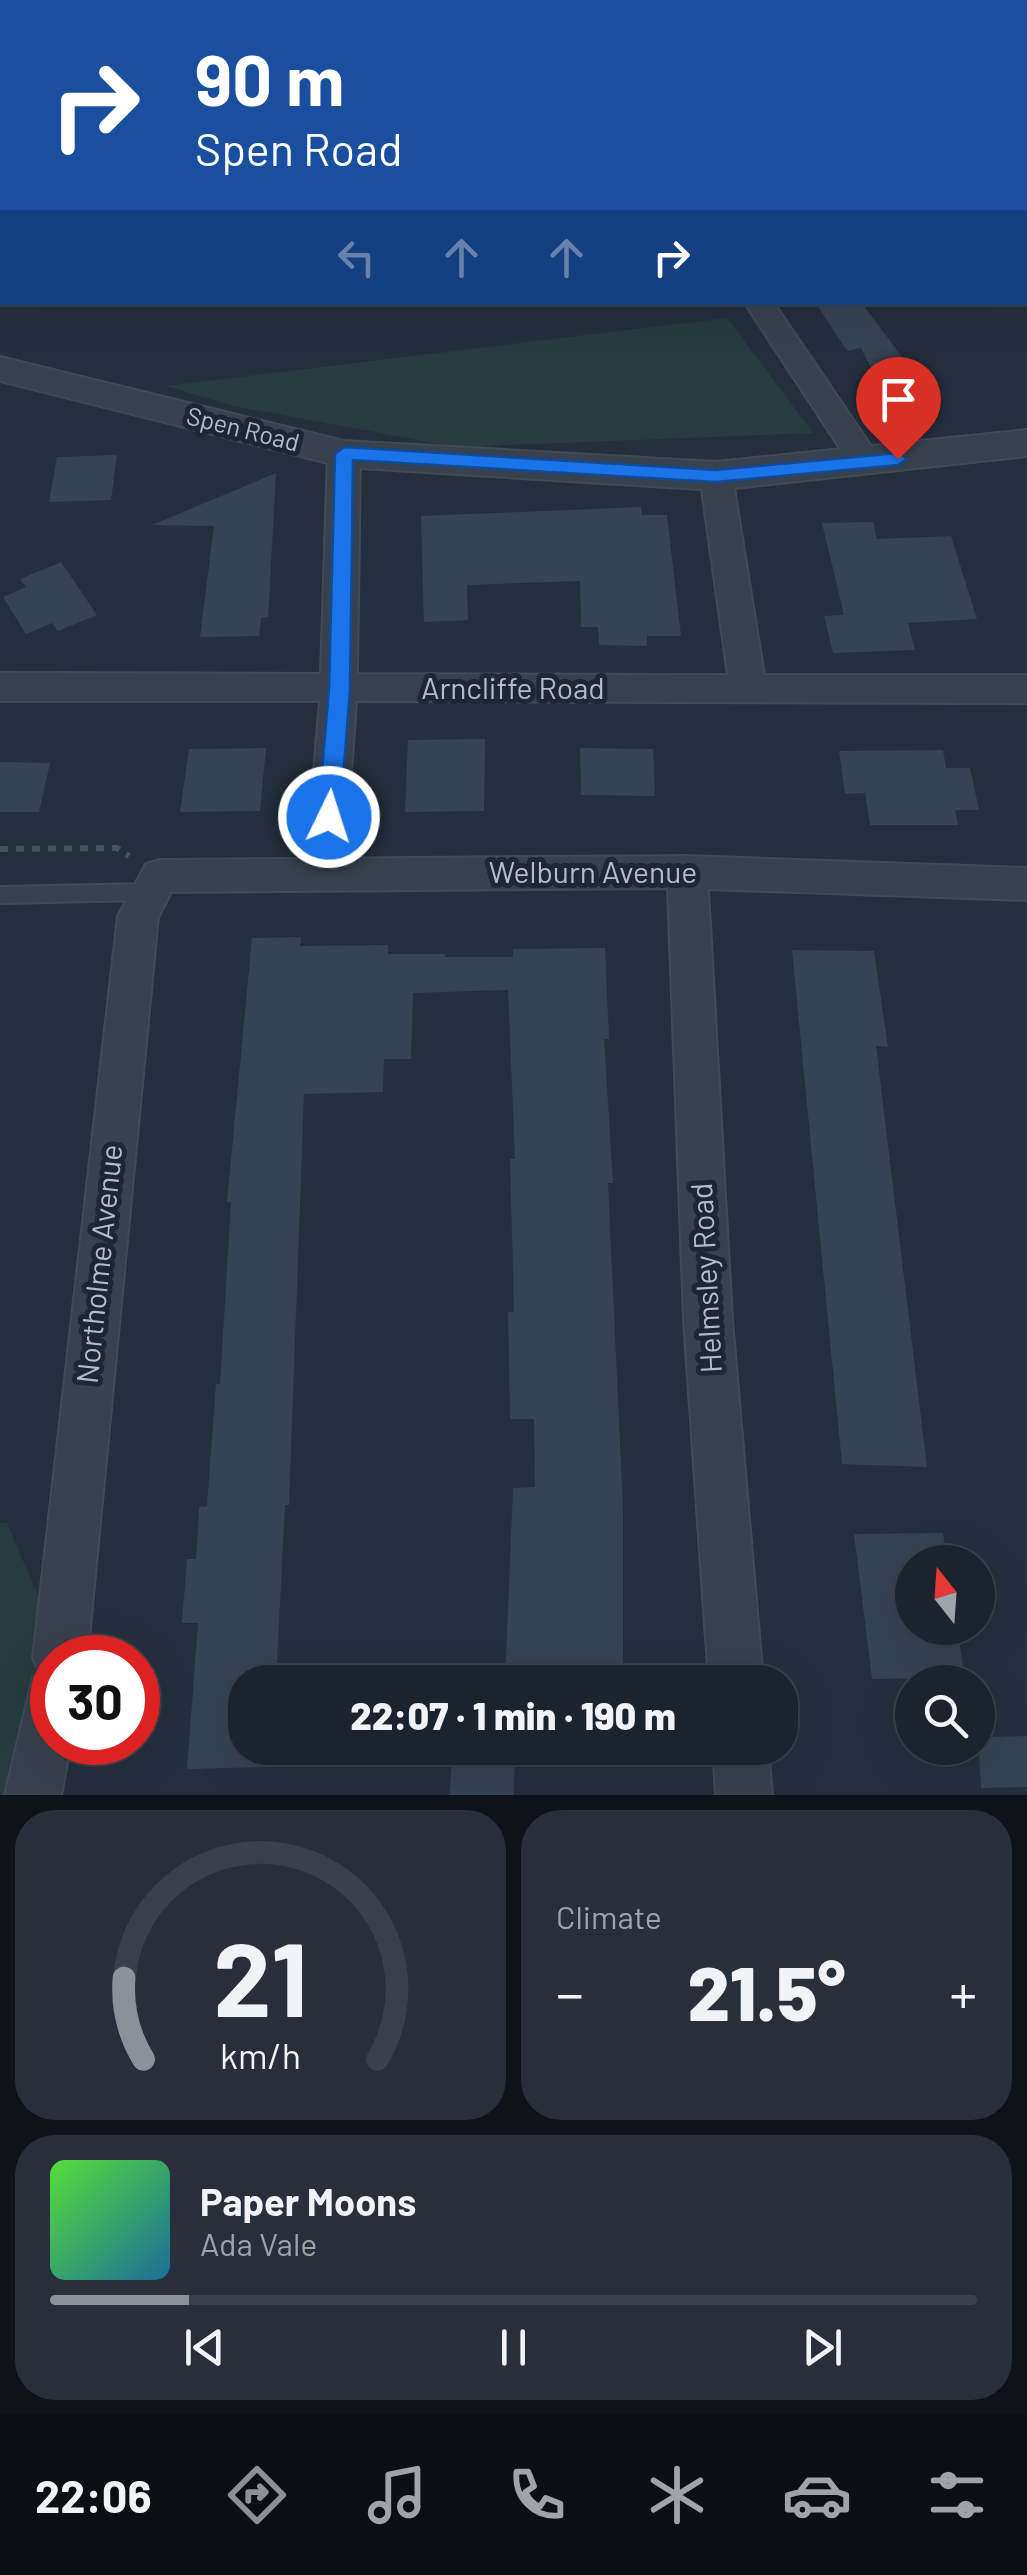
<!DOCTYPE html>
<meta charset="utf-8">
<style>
:root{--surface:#1b232e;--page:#282f3a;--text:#f1f3f6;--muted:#a0a4aa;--line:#39404a;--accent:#8c9099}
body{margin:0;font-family:Barlow,sans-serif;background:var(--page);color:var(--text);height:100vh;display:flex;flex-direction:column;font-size:38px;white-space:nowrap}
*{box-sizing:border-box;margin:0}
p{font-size:32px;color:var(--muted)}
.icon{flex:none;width:55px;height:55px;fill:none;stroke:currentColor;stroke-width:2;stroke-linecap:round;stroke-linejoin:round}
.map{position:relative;height:1795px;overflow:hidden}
.sheet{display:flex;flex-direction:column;gap:15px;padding:15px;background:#0f1319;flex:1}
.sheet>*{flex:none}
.hud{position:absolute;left:0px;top:0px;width:1028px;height:305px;box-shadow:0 10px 40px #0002,0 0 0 2px var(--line);background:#1a4fa0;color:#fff;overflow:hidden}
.needle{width:65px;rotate:343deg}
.buttons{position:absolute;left:895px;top:1545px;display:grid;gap:20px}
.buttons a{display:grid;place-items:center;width:100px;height:100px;border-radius:50%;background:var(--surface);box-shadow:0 10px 40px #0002,0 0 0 2px var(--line);font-size:50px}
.speed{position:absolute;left:30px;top:1635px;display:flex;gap:20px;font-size:50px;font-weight:700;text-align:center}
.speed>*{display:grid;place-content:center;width:130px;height:130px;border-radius:50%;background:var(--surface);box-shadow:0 10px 40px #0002,0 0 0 2px var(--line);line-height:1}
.speed .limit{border:15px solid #d22;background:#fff;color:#111}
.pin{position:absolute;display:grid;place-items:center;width:85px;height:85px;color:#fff;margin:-102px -42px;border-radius:50% 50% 50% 0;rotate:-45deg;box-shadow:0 0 10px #0007}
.pin .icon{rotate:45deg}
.me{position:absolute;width:110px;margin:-55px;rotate:4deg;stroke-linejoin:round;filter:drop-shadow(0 0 8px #0008)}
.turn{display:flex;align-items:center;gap:35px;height:210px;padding:0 30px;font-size:45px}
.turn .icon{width:130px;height:130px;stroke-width:2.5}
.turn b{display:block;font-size:70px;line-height:85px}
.lanes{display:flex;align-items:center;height:95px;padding:0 30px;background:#0003;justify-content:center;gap:50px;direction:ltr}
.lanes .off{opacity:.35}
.big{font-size:75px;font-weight:800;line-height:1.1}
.sheet .tile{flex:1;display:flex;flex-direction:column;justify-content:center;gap:15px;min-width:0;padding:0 35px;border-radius:40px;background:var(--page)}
.sheet .dial{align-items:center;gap:0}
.dial svg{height:260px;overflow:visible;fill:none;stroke:var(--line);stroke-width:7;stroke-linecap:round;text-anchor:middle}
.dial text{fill:var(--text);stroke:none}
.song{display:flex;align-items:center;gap:30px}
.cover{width:120px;height:120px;border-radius:15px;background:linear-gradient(135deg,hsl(110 70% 55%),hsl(200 70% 35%))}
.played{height:10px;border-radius:5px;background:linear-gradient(90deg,var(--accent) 15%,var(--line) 15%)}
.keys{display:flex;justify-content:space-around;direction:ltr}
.heat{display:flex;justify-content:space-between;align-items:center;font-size:55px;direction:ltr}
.sheet .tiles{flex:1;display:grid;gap:15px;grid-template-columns:1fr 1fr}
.tile:last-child{grid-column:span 2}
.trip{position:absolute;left:228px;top:1665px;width:570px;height:100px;border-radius:40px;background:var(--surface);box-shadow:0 10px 40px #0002,0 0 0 2px var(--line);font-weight:800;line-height:100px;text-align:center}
.tabs{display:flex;height:160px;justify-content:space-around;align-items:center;background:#0b0e12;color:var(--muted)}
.tabs .icon{width:70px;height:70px}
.tabs .current{color:var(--accent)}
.tabs b{font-size:45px;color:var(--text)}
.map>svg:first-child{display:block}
.green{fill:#263c3f}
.building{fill:#364354}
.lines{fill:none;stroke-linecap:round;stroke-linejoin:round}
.service-casing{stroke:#414a57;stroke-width:4}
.minor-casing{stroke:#414a57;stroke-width:4}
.tertiary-casing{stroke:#414a57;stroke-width:4}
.trunk-casing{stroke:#434c59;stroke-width:4}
.path{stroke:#3f5557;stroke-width:6;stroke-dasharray:8 8;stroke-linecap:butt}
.service{fill:#38414e;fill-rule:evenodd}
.minor{fill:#38414e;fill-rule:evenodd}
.tertiary{fill:#38414e;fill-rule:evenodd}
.trunk{fill:#656462;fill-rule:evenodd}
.route{fill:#1a73e8;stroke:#114b97;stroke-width:2.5}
.labels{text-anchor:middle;stroke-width:10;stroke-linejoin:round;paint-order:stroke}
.far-street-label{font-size:25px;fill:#b4bcc9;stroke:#1d2633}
.street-label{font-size:30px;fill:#b4bcc9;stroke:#1d2633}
</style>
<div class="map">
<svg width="1027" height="1795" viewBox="0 0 1027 1795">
<rect width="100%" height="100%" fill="#242f3e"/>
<path class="green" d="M727 318 813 433 456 447 233 406 166 386Z
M0 1523H7L46 1615 8 1795H0Z"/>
<path class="building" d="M815 302H861L940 408 894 413 861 348 847 351Z
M117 455 111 500 49 502 57 457Z
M276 473 268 617 261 618 259 636 200 637 214 526 152 525Z
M641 507 642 515H667L681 636H647V646L599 645 598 627H581L580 581 467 585 468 620 424 622 421 516Z
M873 522 877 539 951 536 977 619 908 623 915 650 833 653 824 616 844 615 822 523Z
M61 562 97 615 58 631 52 623 26 634 3 597 26 587 20 579Z
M485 739 484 811 405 812 408 740Z
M266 748 260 811 180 812 189 749Z
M580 748 653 749 655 796 581 795Z
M943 750 946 768H970L979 810H955L958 825H870L865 793 845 794 839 751Z
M0 762 50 763 39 812H0Z
M301 937 300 946 388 945V954H445V957H513V949L605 948 609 1039H604L613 1183H608L623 1508V1682H505L513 1488 535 1487 534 1419H510L508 1312H514L510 1159H515L508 990 413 993 411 1059H384L383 1092 304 1094 289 1505H285L276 1682H245V1748H272L271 1767 187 1769 198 1623H182L187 1559H196L199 1507 207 1506 216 1384H220L231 1202H227L252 938Z
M792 950 874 951 888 1047 876 1046 927 1467 842 1464Z
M943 1533 947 1562H912V1628H957L965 1678 872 1679 854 1534Z
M1027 1736V1787L981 1788 978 1737Z
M452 1753 515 1754 514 1795H450Z"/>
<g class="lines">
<g class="service-casing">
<path id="service" d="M149 884 156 886 159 892 156 898 149 900 0 903V887Z"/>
</g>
<g class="minor-casing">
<path id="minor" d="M537 0H562L563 2H539Z
M1025 180H1027V196H1025Z
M744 302H773L877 455 882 463 877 471H855Z
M344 443 355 446 360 454 357 674 728 675 700 476 704 468H728L732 476 764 675H1027V703L356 701 348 817 343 828 329 832 315 828 310 817 320 701H0V673L321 674 328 454 333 446Z
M687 856 1027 868V900L708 889 732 1320 763 1682H709L684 1320 668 888 171 892 158 917 87 1658H52V1742H71L61 1795H5L33 1677 40 1674 33 1658 118 916 146 864 160 860Z
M713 1748H768L772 1795H716Z"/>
</g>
<g class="tertiary-casing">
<path id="tertiary" d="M0 357 344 441 716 462 1027 430V456L716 490 344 467 0 381Z"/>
</g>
<g class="trunk-casing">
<path id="trunk" d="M891 0H925L927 2H893Z
M1025 114 1027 115V138L1025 137Z"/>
</g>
<path class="path" d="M0 849 117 848 129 856"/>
<use href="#service" class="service"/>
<use href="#minor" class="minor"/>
<use href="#tertiary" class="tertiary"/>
<use href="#trunk" class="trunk"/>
</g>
<path class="route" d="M344 447 716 470 898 453 907 459 898 465 716 482 353 460 350 689 340 817 329 826 318 817 329 689 335 454Z"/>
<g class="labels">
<g class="far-street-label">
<text transform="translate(243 429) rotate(14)" y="9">Spen Road</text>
</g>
<g class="street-label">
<text x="513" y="699">Arncliffe Road</text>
<text x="593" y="883">Welburn Avenue</text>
<text transform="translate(100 1264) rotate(-84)" y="10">Northolme Avenue</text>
<text transform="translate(707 1278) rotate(-93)" y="10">Helmsley Road</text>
</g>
</g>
</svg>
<div class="buttons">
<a><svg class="needle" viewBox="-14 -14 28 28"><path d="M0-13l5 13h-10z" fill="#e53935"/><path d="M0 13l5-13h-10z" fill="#a0a4aa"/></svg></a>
<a><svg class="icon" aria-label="search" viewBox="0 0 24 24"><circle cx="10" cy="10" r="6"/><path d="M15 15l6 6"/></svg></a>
</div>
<div class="speed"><div class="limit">30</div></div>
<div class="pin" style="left:898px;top:459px;background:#d93025"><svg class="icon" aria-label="arrive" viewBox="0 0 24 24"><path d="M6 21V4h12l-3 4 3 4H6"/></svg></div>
<svg class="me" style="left:329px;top:817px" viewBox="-20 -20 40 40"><circle r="17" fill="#1a73e8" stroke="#fff" stroke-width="3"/><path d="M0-11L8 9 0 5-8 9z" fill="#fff"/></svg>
<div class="trip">22:07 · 1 min · 190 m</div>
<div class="hud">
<div class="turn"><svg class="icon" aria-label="right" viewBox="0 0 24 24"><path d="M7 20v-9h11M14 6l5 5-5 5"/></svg><div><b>90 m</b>Spen Road</div></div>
<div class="lanes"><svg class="icon off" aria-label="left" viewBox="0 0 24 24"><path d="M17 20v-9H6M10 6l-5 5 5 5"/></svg><svg class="icon off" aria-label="ahead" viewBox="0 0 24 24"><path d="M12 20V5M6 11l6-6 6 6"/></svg><svg class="icon off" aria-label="ahead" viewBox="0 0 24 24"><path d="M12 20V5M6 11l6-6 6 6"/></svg><svg class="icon" aria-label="right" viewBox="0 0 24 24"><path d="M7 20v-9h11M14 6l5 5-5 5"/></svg></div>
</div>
</div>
<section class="sheet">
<div class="tiles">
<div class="tile dial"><svg viewBox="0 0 100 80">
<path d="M14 69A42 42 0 1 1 86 69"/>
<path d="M14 69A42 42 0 0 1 8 44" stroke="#8c9099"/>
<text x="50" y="56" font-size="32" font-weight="700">21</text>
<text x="50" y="72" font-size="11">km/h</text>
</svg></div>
<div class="tile"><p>Climate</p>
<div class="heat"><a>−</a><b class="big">21.5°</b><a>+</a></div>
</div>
<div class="tile">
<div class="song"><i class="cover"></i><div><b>Paper Moons</b><p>Ada Vale</p></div></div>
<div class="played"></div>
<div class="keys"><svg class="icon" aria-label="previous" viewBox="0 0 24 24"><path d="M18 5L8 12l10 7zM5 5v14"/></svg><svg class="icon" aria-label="pause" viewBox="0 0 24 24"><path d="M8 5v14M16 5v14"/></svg><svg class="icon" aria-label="next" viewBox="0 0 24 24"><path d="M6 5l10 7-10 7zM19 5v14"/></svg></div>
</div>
</div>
</section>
<nav class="tabs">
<b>22:06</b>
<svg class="icon current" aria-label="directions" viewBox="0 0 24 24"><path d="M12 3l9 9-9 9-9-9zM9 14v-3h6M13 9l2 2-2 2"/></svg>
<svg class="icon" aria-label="music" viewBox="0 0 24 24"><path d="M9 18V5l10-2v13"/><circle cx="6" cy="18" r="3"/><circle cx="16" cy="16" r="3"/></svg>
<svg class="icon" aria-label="phone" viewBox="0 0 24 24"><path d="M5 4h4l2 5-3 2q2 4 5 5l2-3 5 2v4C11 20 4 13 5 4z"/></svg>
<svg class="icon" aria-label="climate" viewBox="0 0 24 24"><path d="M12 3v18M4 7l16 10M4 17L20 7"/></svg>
<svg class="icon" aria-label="car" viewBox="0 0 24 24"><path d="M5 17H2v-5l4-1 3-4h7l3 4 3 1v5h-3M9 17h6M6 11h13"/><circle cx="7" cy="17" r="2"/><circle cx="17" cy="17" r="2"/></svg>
<svg class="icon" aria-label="filters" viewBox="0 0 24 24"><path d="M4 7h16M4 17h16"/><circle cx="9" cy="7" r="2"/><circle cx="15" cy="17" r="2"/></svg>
</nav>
